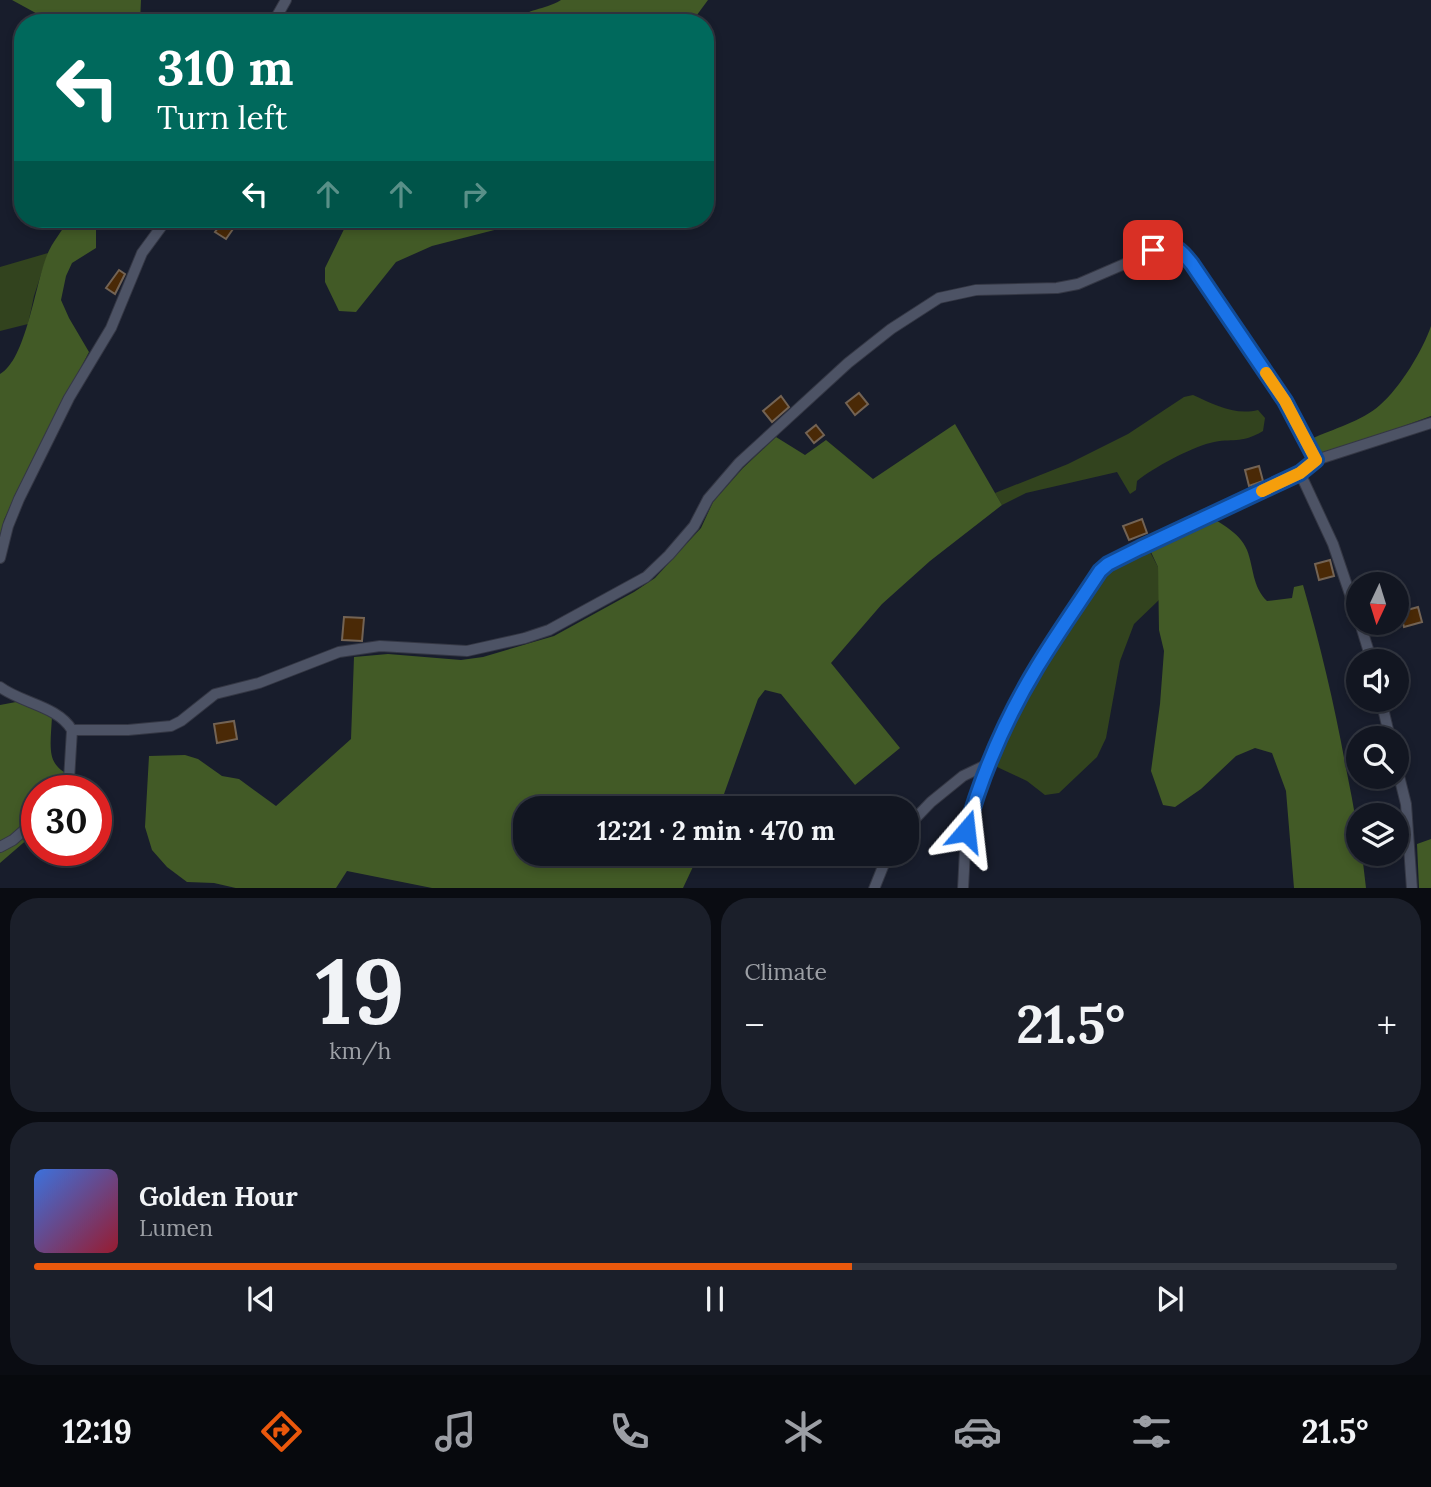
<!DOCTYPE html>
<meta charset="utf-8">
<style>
:root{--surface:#121621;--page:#1b1f2a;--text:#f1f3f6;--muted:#9c9fa5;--line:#31353f;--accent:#ea580c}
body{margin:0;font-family:Lora,serif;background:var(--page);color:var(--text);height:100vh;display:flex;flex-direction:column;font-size:26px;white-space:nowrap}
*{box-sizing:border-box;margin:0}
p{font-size:23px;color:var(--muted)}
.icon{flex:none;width:38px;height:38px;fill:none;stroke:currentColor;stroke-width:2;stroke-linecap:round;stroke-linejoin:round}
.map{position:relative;height:888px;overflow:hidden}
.sheet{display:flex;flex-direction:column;gap:10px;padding:10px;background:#0a0c12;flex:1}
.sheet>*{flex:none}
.top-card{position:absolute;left:14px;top:14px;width:700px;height:214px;border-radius:28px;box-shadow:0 4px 10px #0003,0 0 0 2px var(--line);background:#00695c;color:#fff;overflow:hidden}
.needle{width:46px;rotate:184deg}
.controls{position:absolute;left:1346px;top:572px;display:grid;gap:14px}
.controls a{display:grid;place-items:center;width:63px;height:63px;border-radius:50%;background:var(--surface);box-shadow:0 4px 10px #0003,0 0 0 2px var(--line);font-size:35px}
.speed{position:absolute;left:21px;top:775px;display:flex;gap:14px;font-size:35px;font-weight:700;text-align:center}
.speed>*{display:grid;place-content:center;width:91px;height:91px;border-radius:50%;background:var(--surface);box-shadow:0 4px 10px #0003,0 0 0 2px var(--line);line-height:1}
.speed .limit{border:10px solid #d22;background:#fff;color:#111}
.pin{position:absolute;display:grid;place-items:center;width:60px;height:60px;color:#fff;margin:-30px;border-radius:14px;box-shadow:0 4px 10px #0006}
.me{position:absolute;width:77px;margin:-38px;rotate:17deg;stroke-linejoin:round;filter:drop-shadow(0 0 5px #0008)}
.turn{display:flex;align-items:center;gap:24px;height:147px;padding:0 28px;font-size:32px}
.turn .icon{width:91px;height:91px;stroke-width:2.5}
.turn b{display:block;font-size:49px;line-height:60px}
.lanes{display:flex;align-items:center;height:66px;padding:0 28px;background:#0003;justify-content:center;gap:35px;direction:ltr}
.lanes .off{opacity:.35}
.big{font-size:52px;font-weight:700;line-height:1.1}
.sheet .widget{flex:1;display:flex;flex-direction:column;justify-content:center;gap:10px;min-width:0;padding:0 24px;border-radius:28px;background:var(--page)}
.sheet .dial{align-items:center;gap:0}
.dial b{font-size:91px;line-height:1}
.song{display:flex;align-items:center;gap:21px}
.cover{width:84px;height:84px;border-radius:10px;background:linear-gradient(135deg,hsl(220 70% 55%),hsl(350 70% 35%))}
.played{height:7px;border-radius:4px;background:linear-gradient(90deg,var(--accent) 60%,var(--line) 60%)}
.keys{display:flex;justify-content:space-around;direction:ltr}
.heat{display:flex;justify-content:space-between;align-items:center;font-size:38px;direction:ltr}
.sheet .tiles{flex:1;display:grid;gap:10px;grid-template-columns:1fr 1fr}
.widget:last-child{grid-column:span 2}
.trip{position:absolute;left:513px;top:796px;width:406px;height:70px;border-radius:28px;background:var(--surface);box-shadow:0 4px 10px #0003,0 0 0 2px var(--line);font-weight:700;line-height:70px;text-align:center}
.tab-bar{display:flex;height:112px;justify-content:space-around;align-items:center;background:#07090d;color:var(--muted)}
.tab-bar .icon{width:49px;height:49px}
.tab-bar .on{color:var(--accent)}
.tab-bar b{font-size:32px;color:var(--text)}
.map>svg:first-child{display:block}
.green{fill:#32431e}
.forest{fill:#425a26}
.building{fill:#4a2906;stroke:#736354;stroke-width:2}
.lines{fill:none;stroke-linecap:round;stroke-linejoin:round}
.street-casing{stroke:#343744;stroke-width:12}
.street{stroke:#4d5365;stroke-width:10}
.route-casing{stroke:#114b97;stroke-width:18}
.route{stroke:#1a73e8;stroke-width:12}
.slow{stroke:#f59e0b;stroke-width:12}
</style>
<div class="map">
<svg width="1431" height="889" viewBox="0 0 1431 889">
<rect width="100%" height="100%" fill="#181d2c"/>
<path class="green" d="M48 253 34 296 28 324 0 331V267Z
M1193 395C1213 404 1235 416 1258 410L1265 418 1263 431C1239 445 1234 437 1210 443 1190 448 1153 468 1137 481L1136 490 1130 494 1117 472 1026 493 1002 505 995 493 1068 464 1128 434 1184 397Z
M1149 550 1158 567 1160 599 1134 624 1120 661 1106 738 1097 757 1059 793 1045 795 1027 781 995 766C1022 698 1061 639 1101 579L1109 569Z"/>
<path class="forest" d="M12 0H141L140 23H54Z
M561 0H708L691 23H514C528 7 543 11 561 0Z
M70 219H96V248L72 263 66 276 61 300 69 318 89 352 31 462 4 520 0 536V374C26 360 35 285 47 255 52 243 62 230 70 219Z
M349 219H520L518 224 432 246 396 262 356 312 339 311 325 282V268Z
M1431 326V416L1319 457 1311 439C1333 429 1362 421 1380 405 1400 388 1423 350 1431 326Z
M955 424 1002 505 930 561 882 604 831 663 900 748 855 785 781 694 765 690 758 699 719 808H525V854H699L683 888H432L347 871 336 888 240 889 214 883 187 882 167 867 152 850 145 827 149 756 185 755 198 759 222 776 239 779 276 806 351 739 354 657 388 654 461 660 483 657 554 636 634 592 655 578 701 528 713 502 743 468 776 437 805 455 826 440 873 479Z
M1200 512C1216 520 1240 532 1247 550 1254 568 1252 586 1267 601L1292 598 1294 587 1303 585C1320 644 1334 703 1345 763 1351 794 1358 823 1358 854H1362L1366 888H1294L1286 791 1272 753 1255 748 1236 756 1201 789 1175 807 1163 805 1151 771 1160 704 1164 651 1159 630 1158 567 1144 537Z
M16 702 52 717C49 763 47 767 91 785L89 791H37V831L0 863V705Z
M1431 839V888H1419L1417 844Z"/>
<path class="building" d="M225 219H240L226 239 215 232Z
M119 270 125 274 115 294 106 288Z
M859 393 868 404 855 415 846 403Z
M781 396 789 407 772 422 763 411Z
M816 425 824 435 814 443 806 433Z
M1259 466 1263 481 1249 486 1245 470Z
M1142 519 1147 533 1129 540 1123 526Z
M1330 560 1334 576 1319 580 1315 564Z
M1418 607 1422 622 1404 627 1400 612Z
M344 617 364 618 362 641 342 640Z
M234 721 237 739 217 743 214 724Z"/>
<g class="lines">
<g class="street-casing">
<path id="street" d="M273 23 286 0
M1316 460 1431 423
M1300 473 1333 544 1358 618
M0 558 8 526 19 499 69 398 111 328 142 253 167 219
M1360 623 1372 662
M0 687C21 703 58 706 72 730L69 780 65 791
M1381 700 1390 738
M72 730H128L171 726 181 721 215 694 259 683 339 652 380 646 467 651 525 638 549 630 646 577 669 555 694 526 708 499 739 463 848 363 891 329 939 298 976 290 1057 288 1078 284 1164 247H1173L1181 251 1285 401 1316 460 1300 473 1140 548 1108 564 1100 571 1036 668 988 764 963 776 931 802 906 828
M1396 764 1406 804 1412 889
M0 847 13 840 37 819
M874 889 888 854
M963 889 966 831 988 764"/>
</g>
<use href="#street" class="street"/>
</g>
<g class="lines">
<g class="route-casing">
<path id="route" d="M966 831C982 774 1006 718 1037 667 1057 634 1079 603 1100 571L1108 564 1140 548 1300 473 1316 460 1285 401 1192 264C1179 248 1175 243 1153 250"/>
</g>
<use href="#route" class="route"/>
<path class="slow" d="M1262 491 1300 473 1316 460 1285 401 1266 373"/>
</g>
</svg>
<div class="controls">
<a><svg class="needle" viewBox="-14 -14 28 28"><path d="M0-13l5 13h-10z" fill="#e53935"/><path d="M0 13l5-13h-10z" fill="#9c9fa5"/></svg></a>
<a><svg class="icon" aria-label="sound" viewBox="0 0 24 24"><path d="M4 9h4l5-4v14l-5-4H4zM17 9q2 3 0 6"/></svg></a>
<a><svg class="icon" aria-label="search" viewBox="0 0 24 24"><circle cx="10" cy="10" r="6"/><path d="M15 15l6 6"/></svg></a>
<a><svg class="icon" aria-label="layers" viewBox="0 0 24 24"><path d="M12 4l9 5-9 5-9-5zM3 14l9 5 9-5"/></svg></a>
</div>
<div class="speed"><div class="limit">30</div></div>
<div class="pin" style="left:1153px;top:250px;background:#d93025"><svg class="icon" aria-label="arrive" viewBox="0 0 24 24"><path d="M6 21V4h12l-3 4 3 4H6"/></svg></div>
<svg class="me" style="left:966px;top:831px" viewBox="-20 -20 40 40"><path d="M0-17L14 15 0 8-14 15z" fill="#1a73e8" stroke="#fff" stroke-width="4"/></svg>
<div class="trip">12:21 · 2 min · 470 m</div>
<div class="top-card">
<div class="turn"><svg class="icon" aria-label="left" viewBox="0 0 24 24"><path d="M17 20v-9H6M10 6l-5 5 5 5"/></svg><div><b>310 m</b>Turn left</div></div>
<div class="lanes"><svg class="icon" aria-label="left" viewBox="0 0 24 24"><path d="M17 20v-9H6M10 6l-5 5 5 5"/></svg><svg class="icon off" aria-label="ahead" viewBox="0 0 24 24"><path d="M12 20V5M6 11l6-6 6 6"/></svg><svg class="icon off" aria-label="ahead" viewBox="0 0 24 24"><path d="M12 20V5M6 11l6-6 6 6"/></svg><svg class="icon off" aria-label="right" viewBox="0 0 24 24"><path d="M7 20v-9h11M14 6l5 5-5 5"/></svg></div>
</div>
</div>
<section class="sheet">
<div class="tiles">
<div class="widget dial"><b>19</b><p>km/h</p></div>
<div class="widget"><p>Climate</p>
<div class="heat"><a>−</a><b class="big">21.5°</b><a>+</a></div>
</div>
<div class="widget">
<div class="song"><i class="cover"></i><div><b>Golden Hour</b><p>Lumen</p></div></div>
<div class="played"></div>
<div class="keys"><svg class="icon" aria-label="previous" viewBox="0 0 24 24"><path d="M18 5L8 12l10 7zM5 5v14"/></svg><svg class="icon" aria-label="pause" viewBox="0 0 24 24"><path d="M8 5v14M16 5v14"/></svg><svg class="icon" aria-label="next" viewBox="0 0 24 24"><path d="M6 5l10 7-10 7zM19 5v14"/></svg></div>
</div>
</div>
</section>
<nav class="tab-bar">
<b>12:19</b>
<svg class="icon on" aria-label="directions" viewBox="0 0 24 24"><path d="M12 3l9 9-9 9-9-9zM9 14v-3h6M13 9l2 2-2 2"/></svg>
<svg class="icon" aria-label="music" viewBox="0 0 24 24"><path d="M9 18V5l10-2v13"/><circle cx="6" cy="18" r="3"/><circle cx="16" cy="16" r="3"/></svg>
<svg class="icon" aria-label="phone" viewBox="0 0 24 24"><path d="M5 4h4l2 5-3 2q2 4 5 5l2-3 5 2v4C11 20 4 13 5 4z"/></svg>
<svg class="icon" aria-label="climate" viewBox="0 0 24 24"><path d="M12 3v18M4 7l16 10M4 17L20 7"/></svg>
<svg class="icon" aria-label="car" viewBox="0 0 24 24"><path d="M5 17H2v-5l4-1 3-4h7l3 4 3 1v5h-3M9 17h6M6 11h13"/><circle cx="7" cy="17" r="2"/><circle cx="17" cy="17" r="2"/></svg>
<svg class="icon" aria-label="filters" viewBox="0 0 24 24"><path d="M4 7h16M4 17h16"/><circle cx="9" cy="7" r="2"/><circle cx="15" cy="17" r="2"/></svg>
<b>21.5°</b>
</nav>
